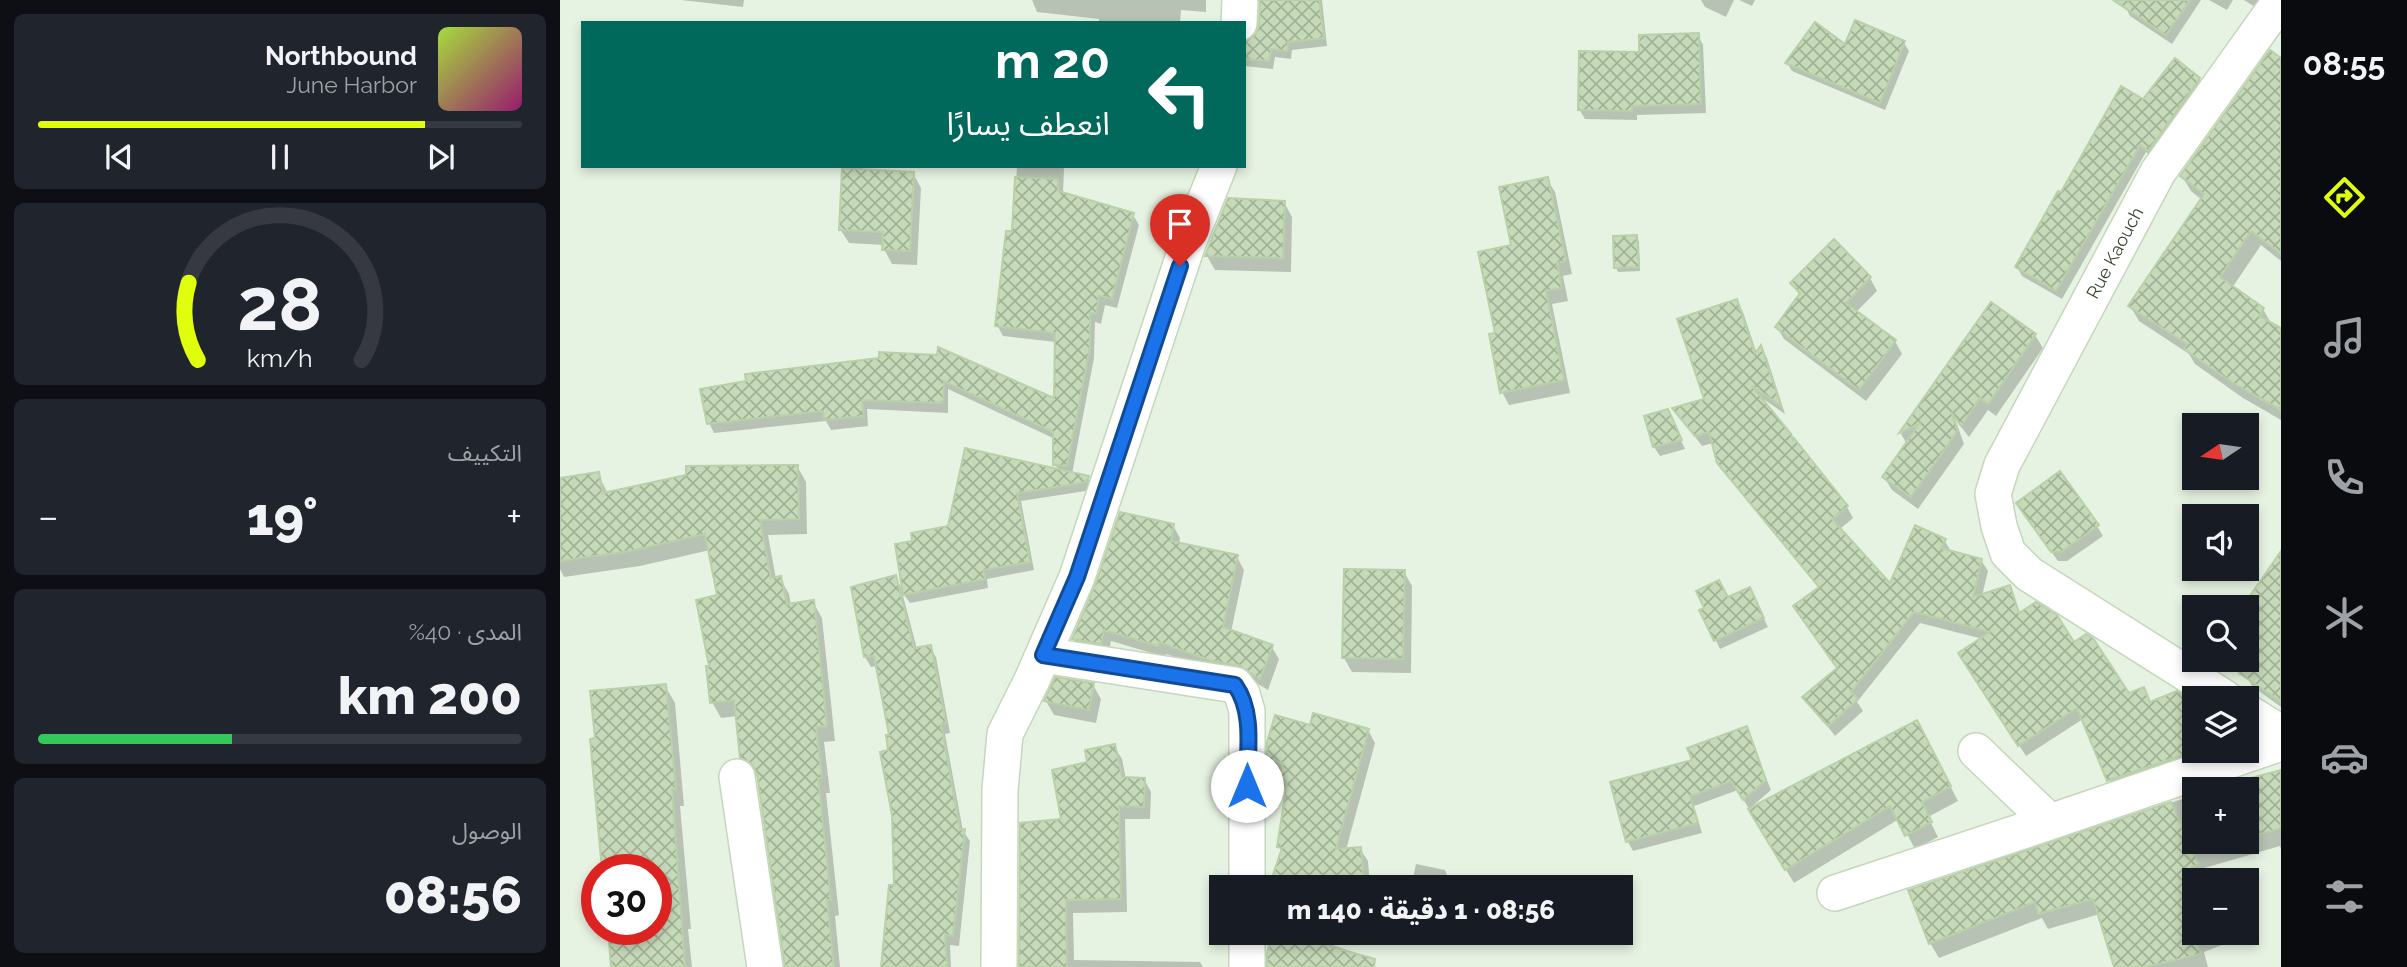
<!DOCTYPE html>
<html lang="ar">
<meta charset="utf-8">
<style>
:root{--surface:#171b24;--page:#20242c;--text:#f1f3f6;--muted:#9ea1a6;--line:#363941;--accent:#e0ff0d}
body{margin:0;font-family:Raleway,"Noto Sans Arabic",sans-serif;background:var(--page);color:var(--text);direction:rtl;height:100vh;display:flex;flex-direction:column;font-size:26px;white-space:nowrap}
*{box-sizing:border-box;margin:0}
p{font-size:23px;color:var(--muted)}
.icon{flex:none;width:38px;height:38px;fill:none;stroke:currentColor;stroke-width:2;stroke-linecap:round;stroke-linejoin:round}
.map{position:relative;flex:1;overflow:hidden;direction:ltr}
.details{display:flex;flex-direction:column;gap:14px;padding:14px;background:#0d0f14;width:560px}
.details>*{flex:none}
.hud{position:absolute;left:21px;top:21px;width:665px;height:147px;border-radius:0px;box-shadow:0 4px 10px #0003;direction:rtl;background:#00695c;color:#fff;overflow:hidden}
.needle{width:46px;rotate:257deg}
.buttons{position:absolute;left:1622px;top:413px;display:grid;gap:14px}
.buttons a{display:grid;place-items:center;width:77px;height:77px;border-radius:0px;background:var(--surface);box-shadow:0 4px 10px #0003;font-size:35px}
.speed{position:absolute;left:21px;top:854px;display:flex;gap:14px;font-size:35px;font-weight:700;text-align:center}
.speed>*{display:grid;place-content:center;width:91px;height:91px;border-radius:50%;background:var(--surface);box-shadow:0 4px 10px #0003;line-height:1}
.speed .limit{border:10px solid #d22;background:#fff;color:#111}
.pin{position:absolute;display:grid;place-items:center;width:60px;height:60px;color:#fff;margin:-72px -30px;border-radius:50% 50% 50% 0;rotate:-45deg;box-shadow:0 0 7px #0007}
.pin .icon{rotate:45deg}
.me{position:absolute;width:77px;margin:-38px;rotate:0deg;stroke-linejoin:round;filter:drop-shadow(0 0 5px #0008)}
.turn{display:flex;align-items:center;gap:24px;height:147px;padding:0 21px;font-size:32px}
.turn .icon{width:91px;height:91px;stroke-width:2.5}
.turn b{display:block;font-size:49px;line-height:60px}
.big{font-size:52px;font-weight:800;line-height:1.1}
.details .widget{flex:1;display:flex;flex-direction:column;justify-content:center;gap:10px;min-width:0;padding:0 24px;border-radius:10px;background:var(--page)}
.details .dial{align-items:center;gap:0}
.dial svg{height:182px;overflow:visible;fill:none;stroke:var(--line);stroke-width:7;stroke-linecap:round;text-anchor:middle}
.dial text{fill:var(--text);stroke:none}
.song{display:flex;align-items:center;gap:21px}
.cover{width:84px;height:84px;border-radius:10px;background:linear-gradient(135deg,hsl(80 70% 55%),hsl(320 70% 35%))}
.played{height:7px;border-radius:4px;background:linear-gradient(90deg,var(--accent) 80%,var(--line) 80%)}
.keys{display:flex;justify-content:space-around;direction:ltr}
.heat{display:flex;justify-content:space-between;align-items:center;font-size:38px;direction:ltr}
.charge{height:10px;border-radius:5px;background:linear-gradient(90deg,#34c759 40%,var(--line) 0)}
.trip{position:absolute;left:649px;top:875px;width:424px;height:70px;border-radius:0px;background:var(--surface);box-shadow:0 4px 10px #0003;font-weight:800;line-height:70px;text-align:center;direction:rtl}
main{display:flex;flex:1;min-height:0}
.tab-bar{display:flex;flex-direction:column;width:126px;justify-content:space-around;align-items:center;background:#090b0e;color:var(--muted)}
.tab-bar .icon{width:49px;height:49px}
.tab-bar .active{color:var(--accent)}
.tab-bar b{font-size:32px;color:var(--text)}
.map>svg:first-child{display:block}
.shadow{fill:#0003}
.building{fill:url(#building-cross-hatch);stroke:#b9d1a8;stroke-width:2}
.lines{fill:none;stroke-linecap:round;stroke-linejoin:round}
.minor-casing{stroke:#c5d7ba;stroke-width:38}
.minor{stroke:#fff;stroke-width:35}
.route-casing{stroke:#114b97;stroke-width:18}
.route{stroke:#1a73e8;stroke-width:12}
.labels{text-anchor:middle;stroke-width:6;stroke-linejoin:round;paint-order:stroke}
.street-label{font-size:18px;fill:#3a4532;stroke:#fff}
</style>
<main>
<nav class="tab-bar">
<b>08:55</b>
<svg class="icon active" aria-label="directions" viewBox="0 0 24 24"><path d="M12 3l9 9-9 9-9-9zM9 14v-3h6M13 9l2 2-2 2"/></svg>
<svg class="icon" aria-label="music" viewBox="0 0 24 24"><path d="M9 18V5l10-2v13"/><circle cx="6" cy="18" r="3"/><circle cx="16" cy="16" r="3"/></svg>
<svg class="icon" aria-label="phone" viewBox="0 0 24 24"><path d="M5 4h4l2 5-3 2q2 4 5 5l2-3 5 2v4C11 20 4 13 5 4z"/></svg>
<svg class="icon" aria-label="climate" viewBox="0 0 24 24"><path d="M12 3v18M4 7l16 10M4 17L20 7"/></svg>
<svg class="icon" aria-label="car" viewBox="0 0 24 24"><path d="M5 17H2v-5l4-1 3-4h7l3 4 3 1v5h-3M9 17h6M6 11h13"/><circle cx="7" cy="17" r="2"/><circle cx="17" cy="17" r="2"/></svg>
<svg class="icon" aria-label="filters" viewBox="0 0 24 24"><path d="M4 7h16M4 17h16"/><circle cx="9" cy="7" r="2"/><circle cx="15" cy="17" r="2"/></svg>
</nav>
<div class="map">
<svg width="1721" height="967" viewBox="0 0 1721 967">
<defs>
<pattern id="building-cross-hatch" width="8" height="8" patternUnits="userSpaceOnUse" patternTransform="scale(1.75)"><rect width="8" height="8" fill="#c6d9b9"/><path d="M0 0l8 8M0 8l8-8" fill="none" stroke="#a2b297"/></pattern>
</defs>
<rect width="100%" height="100%" fill="#e7f3e2"/>
<path class="shadow" d="M121 0H184L183 7Z
M472 0H646V12L621 10 620 23H539V19L477 12Z
M701 0H762L767 46 732 50 731 59 715 57 713 69 685 66 684 43 698 34 701 24Z
M1141 0H1174L1166 17 1145 7Z
M1179 0H1195L1192 6Z
M1569 0H1641L1612 44 1570 16 1565 6Z
M1649 0H1673L1667 10Z
M1684 0H1703L1698 9Z
M1138 35 1143 45 1146 113 1077 115V120L1025 119 1019 109 1081 54Z
M1344 43 1349 51 1325 110 1232 71 1227 63 1286 47Z
M1721 59V261L1701 245 1672 288 1703 309 1712 325 1721 330V420L1683 398 1635 364 1629 354 1579 321 1570 306 1642 200 1631 191 1622 176Z
M1639 79 1644 88 1594 159 1586 152 1502 299 1462 276 1457 267 1502 195 1584 101Z
M457 166H504L503 195 573 215 579 225 557 308 545 305 541 324 535 322 534 358 512 474 528 478 533 487 532 490 461 501 474 570 427 579 428 588 350 603 342 592 357 649 370 647 376 657 390 733 385 734 403 831 410 841 399 946 390 945 391 967H326L336 887 331 736 318 666 311 667 305 657 335 577 345 593 354 542 390 527 499 471 495 464V439L388 389V413L307 409 308 426 271 430 266 421 154 433 149 423 321 359 496 400V342L443 336 437 325 453 233Z
M353 173 361 188 357 265 332 264 324 249V245L289 243 280 229Z
M987 179 995 192 1012 274 1003 276 1008 301 992 304 1010 393 949 405 942 392 937 334Z
M724 202 732 217 731 272 655 270 647 256Z
M1076 237 1079 241 1080 271 1058 272 1056 268Z
M1310 278 1317 291 1296 312 1335 341 1342 354 1306 401 1224 339 1217 327 1240 296 1232 283Z
M1176 301 1183 312 1197 354 1201 348 1207 358 1225 414 1199 396 1233 442 1287 507 1293 518 1279 530 1330 586 1384 540 1391 551 1421 560 1428 571 1422 596 1449 587 1460 614 1513 644 1568 695 1583 689 1591 704 1623 697 1634 721V751H1646L1555 791 1523 719 1466 756 1407 664 1423 639 1360 623 1297 702 1303 711 1275 736 1245 697 1278 669 1260 589 1166 474 1159 462 1153 443 1142 446 1114 409 1146 400Z
M1431 305 1475 335 1483 348 1436 416 1428 410 1409 437 1395 419 1404 444 1358 509 1332 490 1324 477 1347 444 1341 434Z
M1086 417 1112 421 1125 449 1100 456 1094 447Z
M237 466 246 482 247 534 208 535 216 579 220 578 229 594 231 605 253 602 262 618 275 741 264 742 270 793H266L279 915 275 916 280 967H226L199 777 191 773 181 757 177 716 161 718 152 702 151 667 159 597 150 550 80 566 4 577 0 569V480L38 474 48 494Z
M1464 513 1537 526 1543 536 1507 561H1498Z
M613 525 620 538 619 545 677 557 684 570 671 632 711 646 719 659 708 690 688 678 661 673 606 654 605 657 551 641 548 656 521 652 514 639Z
M1721 554V707L1692 686 1683 670 1688 663 1683 660H1687V607H1684Z
M844 572 852 586 851 673 792 672 784 658Z
M1194 598 1208 627 1160 649 1142 611 1168 599Z
M533 685 541 699 536 723 494 715 486 701Z
M105 686 115 703 124 806H120L131 929H128L132 967H53L96 929Z
M751 727 808 730 815 743 786 850 800 849 808 861 810 887H711L722 852 719 847 727 792 720 780 722 773 716 771 709 758Z
M1186 728 1211 790 1189 809 1178 790 1134 806 1142 833 1073 851 1068 842 1134 761Z
M1365 737 1398 801 1368 817 1378 837 1355 849 1339 819 1234 883 1190 810Z
M554 746 562 759 566 779H584L591 792 590 819H565L567 912 513 913 514 960 640 962 643 967H461L504 820 529 764Z
M1721 772V849L1720 846 1641 869 1646 880H1634V933H1660L1664 944 1644 952 1648 967H1556L1540 914 1488 929 1482 918 1379 958 1370 943 1350 891 1634 795V842H1687V789H1653Z
M856 864 885 870 887 875 884 887H851Z
M714 933H738L793 952 800 967H707Z"/>
<path class="building" d="M700 0H759L764 38 728 42 727 51 711 49 709 61 684 59V42L696 34 699 25Z
M1553 0H1630L1606 35Z
M1295 20 1345 41 1320 103 1225 63 1255 22 1285 44Z
M1139 33 1141 104 1072 106V111L1018 110 1019 51 1079 52V35Z
M1710 50 1721 58V254L1691 231 1660 277 1704 308 1699 316 1721 328V410L1673 383 1624 349 1627 344 1568 306 1644 194 1620 176Z
M1615 58 1640 78 1588 151 1580 145 1496 291 1455 267 1498 191 1501 192 1561 86 1583 99Z
M282 168 354 172 350 251 322 250 323 232 279 230Z
M455 177 498 179V191L574 213 552 299 539 296 536 314 530 313V347L507 466 493 465V432L384 381 383 403 302 400 304 416 264 420 263 411 147 424 140 389 186 381 185 374 319 358V352L377 355 378 347 494 398 495 333 435 326 446 231H452Z
M988 177 1006 261 997 263 1002 288 986 291 1004 380 940 393 929 334 935 333 918 252 951 245 939 187Z
M668 198 725 201 723 258 645 256Z
M1077 235 1079 267 1054 268 1053 236Z
M1274 239 1311 277 1286 303 1336 340 1299 390 1215 327 1240 293 1230 283Z
M1177 299 1195 353 1201 345 1221 406 1192 386 1231 434 1233 440 1234 438 1288 506 1272 519 1330 583 1355 525 1386 539 1381 548 1422 559 1413 597 1450 585 1459 613 1476 602 1497 615 1514 642 1526 634 1533 638 1569 693 1584 687 1590 702 1617 691 1624 696 1634 722V751L1547 781 1517 708 1458 746 1398 653 1430 632 1354 612 1291 692 1298 699 1268 726 1242 697 1277 668 1233 606 1259 587 1157 463 1149 432 1135 436 1112 408 1144 399 1117 319Z
M1431 302 1476 334 1428 404 1420 398 1401 426 1391 412 1398 430 1351 497 1322 477 1359 424 1339 433Z
M1108 409 1122 440 1093 447 1084 416Z
M405 448 529 476 527 482 457 493 470 562 423 570 425 579 343 595 335 544 352 541 351 533 388 526Z
M238 465 239 519 200 520 211 578 221 576 227 604 254 600 267 726 256 727 262 778H258L271 900H267L274 967H225L197 774 192 764 180 758 174 700 150 703 146 666H149L136 600 157 595 145 534 70 551 0 561V478L39 472 43 493 126 475V466Z
M1500 471 1539 525 1501 552H1491L1456 503Z
M560 512 614 524 611 541 678 555 663 627 713 645 700 679 678 665 652 661 599 642 598 646 544 630 541 644 512 639 536 583Z
M1721 551V702L1679 673 1687 662V600Z
M784 569 845 570 843 659 782 658Z
M336 575 354 648 371 645 386 723 381 724 400 830 405 829 393 936 385 935 387 967H321L329 885H334L332 815 320 752 328 750 326 735H329L314 656 304 657 291 587Z
M1159 580 1168 597 1190 587 1204 618 1154 641 1139 610 1144 608 1136 591Z
M495 677 534 683 529 710 484 701Z
M106 684 116 789H112L125 967H51L48 929H96V870H42L30 739 35 738 30 691Z
M753 713 809 729 776 849 801 847 804 887H709L722 848 717 847 727 782 718 780 723 763 707 759V742L715 715 750 725Z
M1357 720 1391 786 1362 802 1372 822 1345 836 1330 806 1225 870 1188 809Z
M1187 726 1206 780 1183 800 1171 781 1130 796 1138 823 1066 842 1050 782 1132 760 1127 748Z
M555 744 562 777 585 778 584 807 559 806 561 899 506 900 507 967H459L460 823 501 819 492 770 527 762 525 750Z
M1721 770V828L1687 838V779Z
M1611 802 1639 864 1632 867 1634 873V933L1641 954 1585 967H1554L1533 899 1478 914 1475 902 1369 944 1348 890Z
M713 933H741L740 938 815 959 814 967H707V953Z"/>
<g class="lines">
<g class="minor-casing">
<path id="minor" d="M679 23 680 0
M483 655 675 685 682 694 687 711V887
M1665 698 1469 574 1448 553 1439 526 1433 494 1442 465 1598 172 1721 0
M1687 712 1721 733
M1416 751 1490 822
M177 777 205 967
M1275 893 1490 822 1721 743
M439 967 440 790 445 734 472 680 517 577 628 243 659 166
M687 967V933"/>
</g>
<use href="#minor" class="minor"/>
</g>
<g class="lines">
<g class="route-casing">
<path id="route" d="M620 266 517 577 483 655 675 685C695 713 687 754 687 786"/>
</g>
<use href="#route" class="route"/>
</g>
<g class="labels">
<g class="street-label">
<text transform="translate(1555 253) rotate(-62)" y="6">Rue Kaouch</text>
</g>
</g>
</svg>
<div class="buttons">
<a><svg class="needle" viewBox="-14 -14 28 28"><path d="M0-13l5 13h-10z" fill="#e53935"/><path d="M0 13l5-13h-10z" fill="#9ea1a6"/></svg></a>
<a><svg class="icon" aria-label="sound" viewBox="0 0 24 24"><path d="M4 9h4l5-4v14l-5-4H4zM17 9q2 3 0 6"/></svg></a>
<a><svg class="icon" aria-label="search" viewBox="0 0 24 24"><circle cx="10" cy="10" r="6"/><path d="M15 15l6 6"/></svg></a>
<a><svg class="icon" aria-label="layers" viewBox="0 0 24 24"><path d="M12 4l9 5-9 5-9-5zM3 14l9 5 9-5"/></svg></a>
<a>+</a>
<a>−</a>
</div>
<div class="speed"><div class="limit">30</div></div>
<div class="pin" style="left:620px;top:266px;background:#d93025"><svg class="icon" aria-label="arrive" viewBox="0 0 24 24"><path d="M6 21V4h12l-3 4 3 4H6"/></svg></div>
<svg class="me" style="left:687px;top:786px" viewBox="-20 -20 40 40"><circle r="19" fill="#fff"/><path d="M0-13L10 11 0 6-10 11z" fill="#1a73e8"/></svg>
<div class="trip">08:56 · 1 دقيقة · 140 m</div>
<div class="hud">
<div class="turn"><svg class="icon" aria-label="left" viewBox="0 0 24 24"><path d="M17 20v-9H6M10 6l-5 5 5 5"/></svg><div><b>20 m</b>انعطف يسارًا</div></div>
</div>
</div>
<section class="details">
<div class="widget">
<div class="song"><i class="cover"></i><div><b>Northbound</b><p>June Harbor</p></div></div>
<div class="played"></div>
<div class="keys"><svg class="icon" aria-label="previous" viewBox="0 0 24 24"><path d="M18 5L8 12l10 7zM5 5v14"/></svg><svg class="icon" aria-label="pause" viewBox="0 0 24 24"><path d="M8 5v14M16 5v14"/></svg><svg class="icon" aria-label="next" viewBox="0 0 24 24"><path d="M6 5l10 7-10 7zM19 5v14"/></svg></div>
</div>
<div class="widget dial"><svg viewBox="0 0 100 80">
<path d="M14 69A42 42 0 1 1 86 69"/>
<path d="M14 69A42 42 0 0 1 10 35" stroke="#e0ff0d"/>
<text x="50" y="56" font-size="32" font-weight="700">28</text>
<text x="50" y="72" font-size="11">km/h</text>
</svg></div>
<div class="widget"><p>التكييف</p>
<div class="heat"><a>−</a><b class="big">19°</b><a>+</a></div>
</div>
<div class="widget"><p>المدى · 40%</p><b class="big">200 km</b><div class="charge"></div></div>
<div class="widget"><p>الوصول</p><b class="big">08:56</b></div>
</section>
</main>
